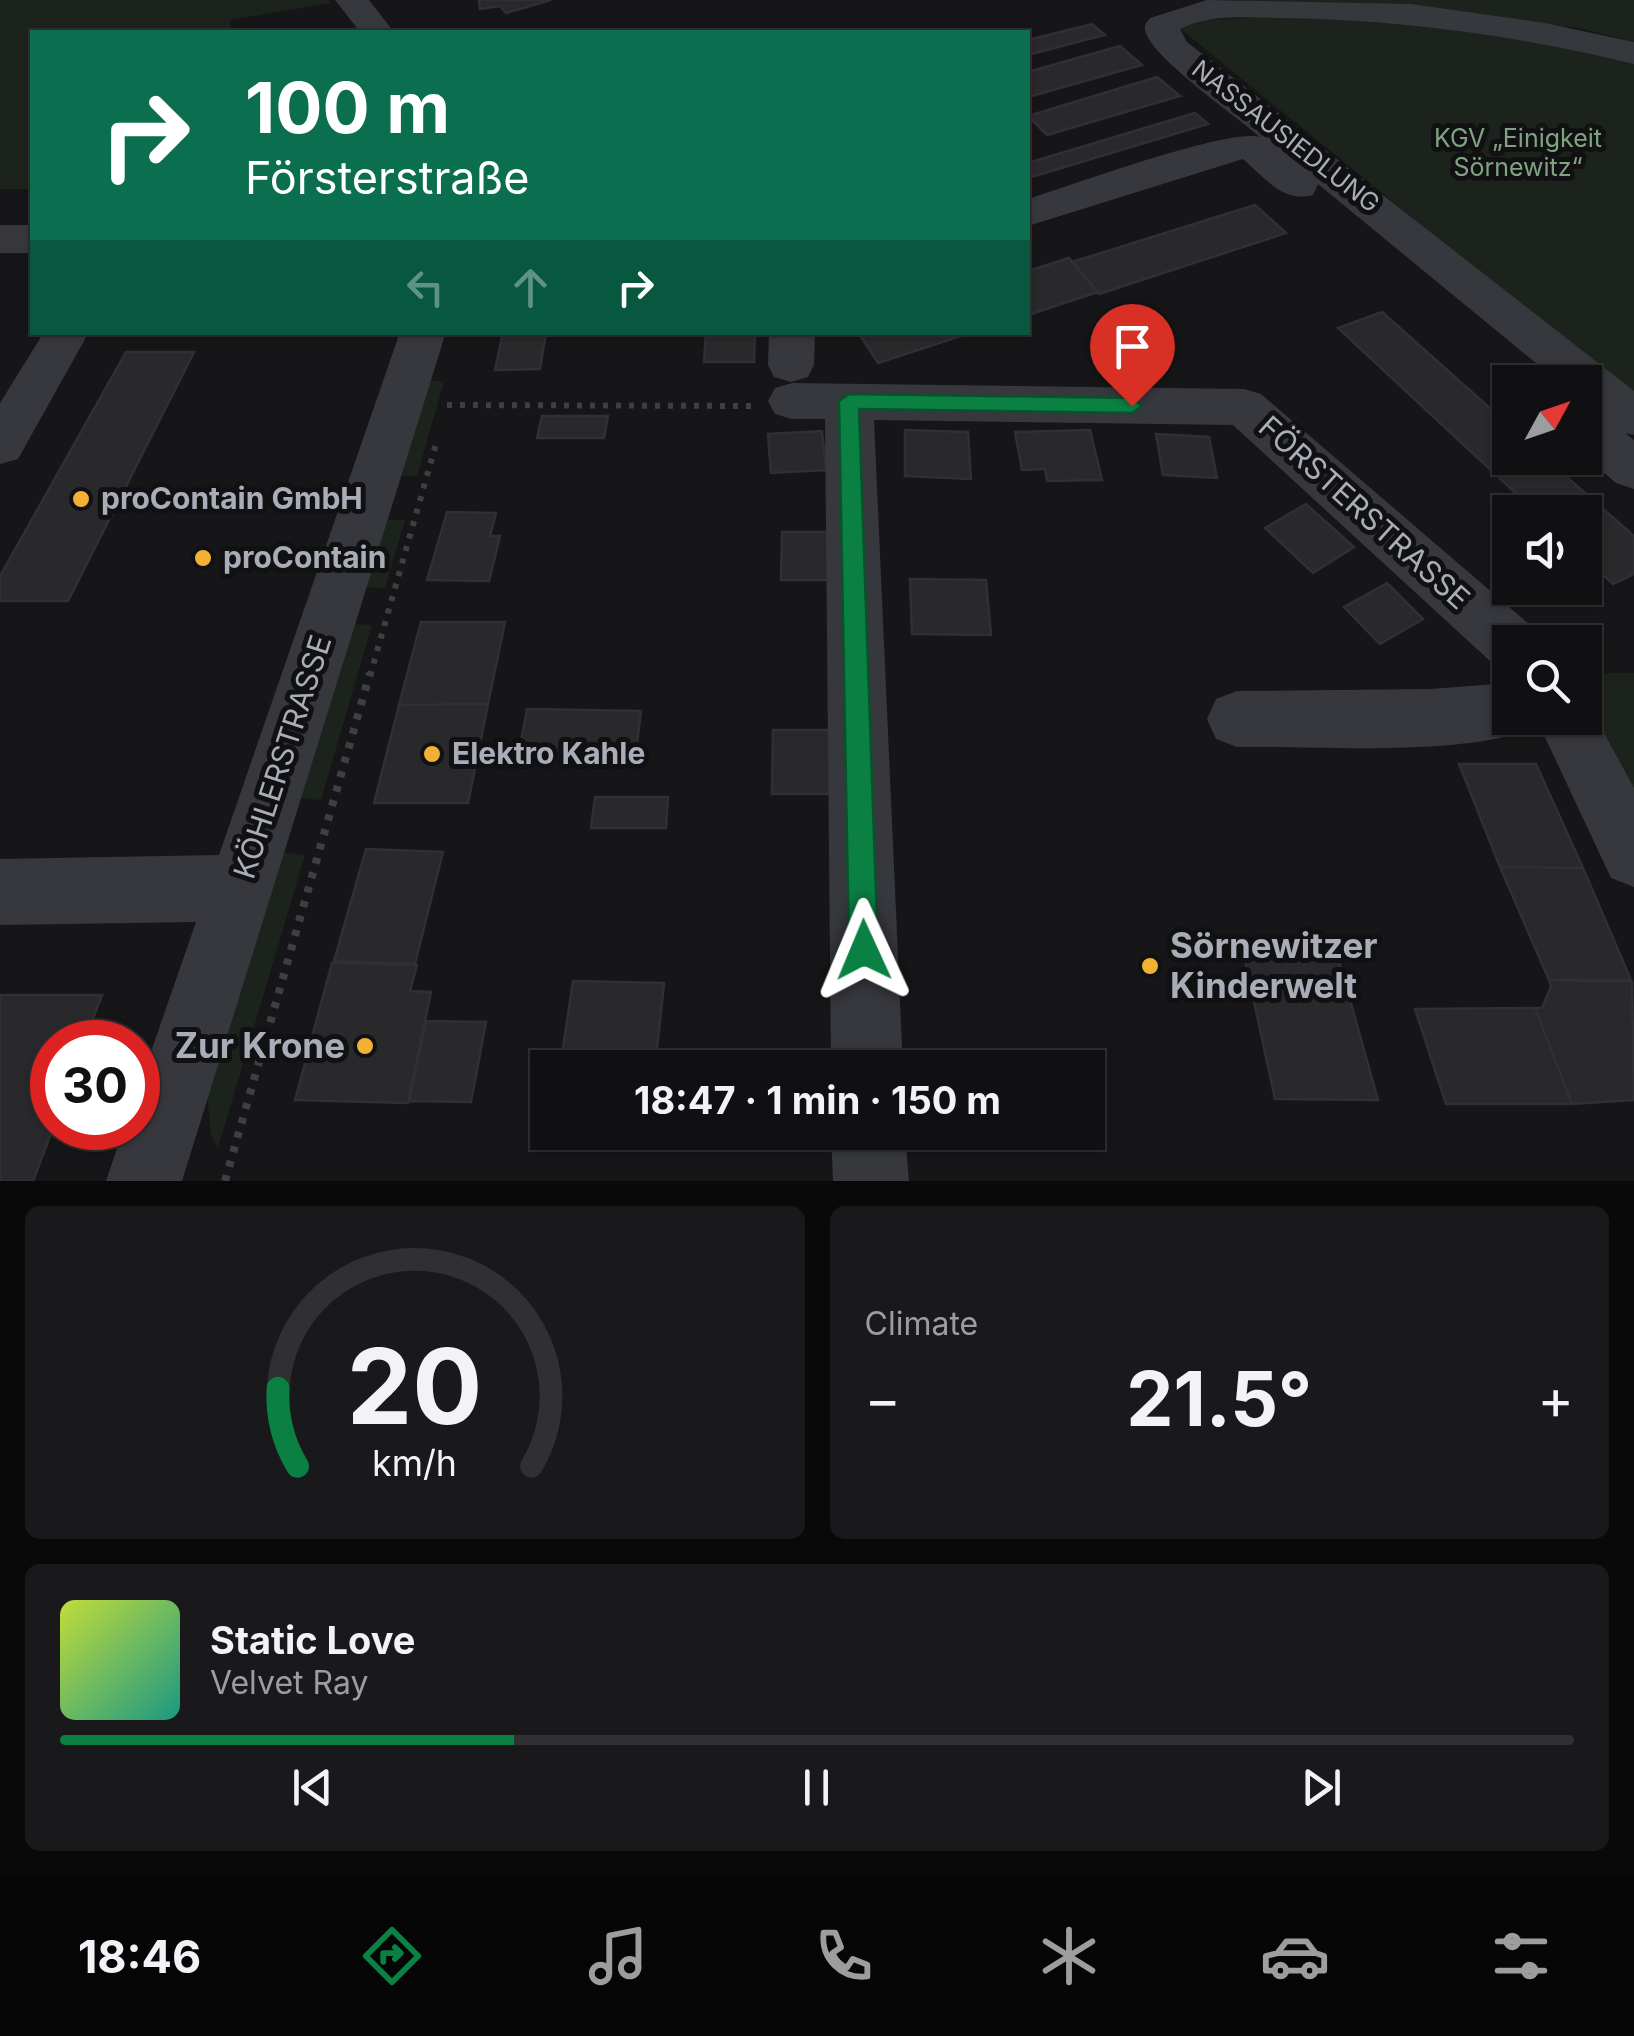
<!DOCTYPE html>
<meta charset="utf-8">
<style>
:root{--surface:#101012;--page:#19191b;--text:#f1f3f6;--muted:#9c9d9f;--line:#303032;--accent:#0b8043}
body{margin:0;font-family:Inter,sans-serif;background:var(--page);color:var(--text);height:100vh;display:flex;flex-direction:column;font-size:38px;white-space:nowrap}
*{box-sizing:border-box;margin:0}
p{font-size:32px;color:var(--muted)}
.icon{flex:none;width:55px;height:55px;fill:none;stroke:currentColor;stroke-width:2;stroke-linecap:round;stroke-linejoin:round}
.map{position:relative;height:1181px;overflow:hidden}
.sheet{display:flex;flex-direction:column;gap:25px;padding:25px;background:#09090a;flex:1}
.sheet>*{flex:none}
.guide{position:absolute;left:30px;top:30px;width:1000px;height:305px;border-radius:0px;box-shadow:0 2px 8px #0004,0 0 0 2px var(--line);background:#0b6e4f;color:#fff;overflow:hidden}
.needle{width:65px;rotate:50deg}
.controls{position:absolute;left:1492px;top:365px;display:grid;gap:20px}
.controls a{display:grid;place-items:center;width:110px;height:110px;border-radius:0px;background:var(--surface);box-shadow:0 2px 8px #0004,0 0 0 2px var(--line);font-size:50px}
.speed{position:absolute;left:30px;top:1020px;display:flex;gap:20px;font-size:50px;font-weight:700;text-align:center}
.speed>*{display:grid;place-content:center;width:130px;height:130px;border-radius:50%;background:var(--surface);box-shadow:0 2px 8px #0004,0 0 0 2px var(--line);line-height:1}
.speed .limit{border:15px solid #d22;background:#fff;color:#111}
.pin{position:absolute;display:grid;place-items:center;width:85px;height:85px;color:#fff;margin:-102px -42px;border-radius:50% 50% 50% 0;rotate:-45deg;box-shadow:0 0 10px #0007}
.pin .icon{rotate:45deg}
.me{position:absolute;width:110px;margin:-55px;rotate:359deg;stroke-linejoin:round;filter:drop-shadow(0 0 8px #0008)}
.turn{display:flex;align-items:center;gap:35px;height:210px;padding:0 50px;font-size:45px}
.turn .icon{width:130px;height:130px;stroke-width:2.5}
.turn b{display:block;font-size:70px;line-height:85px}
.lanes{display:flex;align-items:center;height:95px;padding:0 50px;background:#0003;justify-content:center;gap:50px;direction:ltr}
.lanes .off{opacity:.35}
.big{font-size:75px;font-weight:700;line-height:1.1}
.sheet .tile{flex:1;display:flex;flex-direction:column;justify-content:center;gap:15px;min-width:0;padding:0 35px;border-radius:15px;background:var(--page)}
.sheet .dial{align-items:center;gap:0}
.dial svg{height:260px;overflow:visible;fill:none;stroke:var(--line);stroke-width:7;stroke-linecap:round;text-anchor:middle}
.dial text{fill:var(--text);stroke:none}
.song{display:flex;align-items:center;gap:30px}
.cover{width:120px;height:120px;border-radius:15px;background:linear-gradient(135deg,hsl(70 70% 55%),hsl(170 70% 35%))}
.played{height:10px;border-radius:5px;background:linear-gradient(90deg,var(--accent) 30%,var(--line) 30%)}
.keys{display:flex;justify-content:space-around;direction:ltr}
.heat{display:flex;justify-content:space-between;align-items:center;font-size:55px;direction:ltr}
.sheet .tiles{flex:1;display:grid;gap:25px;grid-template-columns:1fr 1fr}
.tile:last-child{grid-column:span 2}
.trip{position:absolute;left:530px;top:1050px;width:575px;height:100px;border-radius:0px;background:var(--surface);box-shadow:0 2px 8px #0004,0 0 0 2px var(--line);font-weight:700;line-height:100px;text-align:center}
.dock{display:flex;height:160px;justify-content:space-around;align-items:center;background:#060607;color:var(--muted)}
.dock .icon{width:70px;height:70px}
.dock .active{color:var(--accent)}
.dock b{font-size:45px;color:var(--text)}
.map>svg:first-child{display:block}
.green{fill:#1c231d}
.building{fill:#29292c;stroke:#303034;stroke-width:2.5}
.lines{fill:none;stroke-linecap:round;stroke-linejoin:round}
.path-far1{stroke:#3d3f44;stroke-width:6;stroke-dasharray:5 8;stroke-linecap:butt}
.path{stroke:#3d3f44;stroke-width:8;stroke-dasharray:6 9;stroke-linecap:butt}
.minor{fill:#37383d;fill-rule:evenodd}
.route{fill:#0b8043;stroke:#07532c;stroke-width:2.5}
.poi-dot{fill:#f2b134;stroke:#111113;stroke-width:4}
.labels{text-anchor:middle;stroke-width:10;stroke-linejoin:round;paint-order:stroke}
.far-street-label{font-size:25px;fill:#a8adb8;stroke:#111113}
.far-park-label{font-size:25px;fill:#7fa381;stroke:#111113}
.poi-label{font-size:30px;font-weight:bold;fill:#a8adb8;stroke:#111113;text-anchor:start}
.street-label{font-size:30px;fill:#a8adb8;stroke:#111113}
.near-poi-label{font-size:35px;font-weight:bold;fill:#a8adb8;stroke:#111113;text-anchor:start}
</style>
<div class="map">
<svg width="1634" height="1181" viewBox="0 0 1634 1181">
<rect width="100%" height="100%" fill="#161618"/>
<path class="green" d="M0 0H329L331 3 230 20 232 32H32V189H0Z
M1230 0H1634V42L1579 28 1427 10Z
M1263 17 1384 18 1634 58V398L1172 22Z
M426 381H444L417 476H399Z
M385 520H405L385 588 363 587Z
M351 624 372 625 321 800 298 798Z
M1585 673H1634V822L1581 718H1585Z
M280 852 305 855 218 1148 211 1135 207 1095Z"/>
<path class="building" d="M479 0H551L506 13 500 6 480 9Z
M1092 24 1105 35 1028 55V40Z
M1120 46 1142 65 1028 97V72Z
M1157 77 1180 96 1047 135 1028 116Z
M1195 113 1208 124 1028 178V163Z
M1255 205 1286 233 1099 294 1072 262Z
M1069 258 1098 292 1028 315V271Z
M1382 312 1510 426V458H1545L1634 536V574L1613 584 1585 558V512H1536L1338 328Z
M503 332H546L540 369 495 370Z
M706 332H755L754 362H704Z
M858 332H973L878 363Z
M126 352H194L68 601H0V576Z
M542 416H608L604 438H537Z
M905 430 968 432 971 479 905 476Z
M1090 430 1102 480 1047 481 1045 469 1022 470 1015 432Z
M822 431 826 470 771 473 768 434Z
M1156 434 1209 437 1217 478 1163 475Z
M1306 504 1354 547 1313 573 1265 528Z
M447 512 496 513 490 536H500L489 581 427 580Z
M782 532H831L832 580H781Z
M910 579 986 580 991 635 912 634Z
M1387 583 1423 619 1380 644 1344 607Z
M421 622H505L488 704 399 705Z
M488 704 468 803H374L399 705Z
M527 709 641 711 635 760 518 757Z
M773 730H835V794H772Z
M1459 764H1536L1583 868 1500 867Z
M595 797H668L666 828H591Z
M366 849 443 852 415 964 334 961Z
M1500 867 1583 868 1631 980H1549Z
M1244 955 1338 957 1378 1100 1275 1099Z
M332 963 417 965 410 991 431 992 408 1103 295 1100Z
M1549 980 1632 982 1634 1100 1572 1104 1535 1008H1542L1551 986Z
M573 981 664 983 655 1068H560Z
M0 995H102L84 1042H52L53 1128 33 1181H0Z
M1535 1008 1572 1104H1446L1415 1009Z
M426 1021 486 1022 471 1102 409 1101Z"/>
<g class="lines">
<path class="path-far1" d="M447 405 755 406
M370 676 436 444"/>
<path class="path" d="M225 1181 370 673"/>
<path class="minor" d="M335 0H369L394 32H360Z
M1207 0 1411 4 1545 23 1634 42V64C1519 36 1404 20 1285 18 1251 18 1210 13 1180 29L1187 42 1634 391V435L1625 433 1634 440V489L1616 483 1585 456V408L1594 411 1585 404V382H1559L1318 184 1313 195C1283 203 1265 178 1243 159L1028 226V199C1070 186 1227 128 1260 137 1237 117 1153 58 1146 33 1143 24 1146 24 1150 18Z
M0 225H32V253H0Z
M44 332H89L18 459 0 464V403Z
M400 332H446L182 1181H106L124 1128H138V1089L196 922 0 925V859L219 855Z
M769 332H815L814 365 808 377 791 382 774 377 768 365Z
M792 383 1244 389 1261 394 1530 625 1538 642H1510V668L1490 661 1233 425 874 420 903 1068H831L825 419H792L775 414 768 401 775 388Z
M1510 683V718H1536L1531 729C1460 757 1317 746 1237 747L1216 739 1207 719 1216 699 1237 691 1430 689Z
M1585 698 1634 788V887L1611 878 1536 718H1585Z
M831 1132H905L909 1181H833Z"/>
</g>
<path class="route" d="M849 394 1132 398 1142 406 1132 413 859 409 878 950 873 960 864 964 854 960 849 950 839 401Z"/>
<g class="poi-dot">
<circle cx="81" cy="499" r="10"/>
<circle cx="203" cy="558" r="10"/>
<circle cx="432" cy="754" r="10"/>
<circle cx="1150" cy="966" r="10"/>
<circle cx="365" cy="1046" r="10"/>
</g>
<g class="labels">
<g class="far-street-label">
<text transform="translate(1286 136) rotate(38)" y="9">NASSAUSIEDLUNG</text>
</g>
<g class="far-park-label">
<text x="1518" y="147">KGV „Einigkeit<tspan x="1518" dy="29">Sörnewitz“</tspan></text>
</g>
<g class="poi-label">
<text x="101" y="509">proContain GmbH</text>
<text x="223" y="568">proContain</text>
<text x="452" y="764">Elektro Kahle</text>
</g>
<g class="street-label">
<text transform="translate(1364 513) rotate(42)" y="10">FÖRSTERSTRASSE</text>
<text transform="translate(283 757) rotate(-72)" y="10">KÖHLERSTRASSE</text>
</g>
<g class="near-poi-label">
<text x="1170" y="958">Sörnewitzer<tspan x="1170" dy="40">Kinderwelt</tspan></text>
<text x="345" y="1058" text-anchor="end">Zur Krone</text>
</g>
</g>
</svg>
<div class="controls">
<a><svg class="needle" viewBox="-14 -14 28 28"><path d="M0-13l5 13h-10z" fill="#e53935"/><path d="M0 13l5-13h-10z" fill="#9c9d9f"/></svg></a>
<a><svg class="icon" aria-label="sound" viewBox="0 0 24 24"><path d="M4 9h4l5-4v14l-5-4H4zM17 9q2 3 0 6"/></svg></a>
<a><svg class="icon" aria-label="search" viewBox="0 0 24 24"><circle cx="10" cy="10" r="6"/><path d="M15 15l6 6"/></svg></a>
</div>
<div class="speed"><div class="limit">30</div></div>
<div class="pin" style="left:1132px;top:406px;background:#d93025"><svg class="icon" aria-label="arrive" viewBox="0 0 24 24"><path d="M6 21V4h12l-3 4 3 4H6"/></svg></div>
<svg class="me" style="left:864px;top:950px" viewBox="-20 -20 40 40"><path d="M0-17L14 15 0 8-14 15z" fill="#0b8043" stroke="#fff" stroke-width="4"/></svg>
<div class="trip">18:47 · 1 min · 150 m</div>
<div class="guide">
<div class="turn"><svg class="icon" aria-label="right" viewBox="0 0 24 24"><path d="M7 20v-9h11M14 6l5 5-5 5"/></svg><div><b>100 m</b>Försterstraße</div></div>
<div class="lanes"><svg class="icon off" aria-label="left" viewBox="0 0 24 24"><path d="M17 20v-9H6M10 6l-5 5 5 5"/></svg><svg class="icon off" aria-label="ahead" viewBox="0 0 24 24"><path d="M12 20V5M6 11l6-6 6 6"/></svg><svg class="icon" aria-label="right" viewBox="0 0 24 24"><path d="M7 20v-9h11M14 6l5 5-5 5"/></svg></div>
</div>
</div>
<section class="sheet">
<div class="tiles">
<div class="tile dial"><svg viewBox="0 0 100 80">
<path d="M14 69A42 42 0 1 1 86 69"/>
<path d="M14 69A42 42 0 0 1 8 45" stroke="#0b8043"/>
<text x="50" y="56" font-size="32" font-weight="700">20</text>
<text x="50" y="72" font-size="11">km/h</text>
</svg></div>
<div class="tile"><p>Climate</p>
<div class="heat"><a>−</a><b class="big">21.5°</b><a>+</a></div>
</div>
<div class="tile">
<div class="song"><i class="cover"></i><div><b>Static Love</b><p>Velvet Ray</p></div></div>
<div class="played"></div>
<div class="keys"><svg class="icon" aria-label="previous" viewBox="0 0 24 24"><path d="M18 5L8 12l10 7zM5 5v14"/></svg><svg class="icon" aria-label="pause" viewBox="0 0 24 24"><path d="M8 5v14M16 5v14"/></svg><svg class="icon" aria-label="next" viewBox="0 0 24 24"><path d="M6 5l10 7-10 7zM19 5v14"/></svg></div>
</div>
</div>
</section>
<nav class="dock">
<b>18:46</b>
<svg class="icon active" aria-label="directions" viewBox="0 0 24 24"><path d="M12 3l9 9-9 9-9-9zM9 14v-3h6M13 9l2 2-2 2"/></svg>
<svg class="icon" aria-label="music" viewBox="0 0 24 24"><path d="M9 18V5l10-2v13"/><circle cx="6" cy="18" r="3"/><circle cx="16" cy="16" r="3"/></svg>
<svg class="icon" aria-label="phone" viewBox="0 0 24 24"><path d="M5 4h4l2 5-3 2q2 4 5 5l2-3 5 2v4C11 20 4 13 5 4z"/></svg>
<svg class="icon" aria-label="climate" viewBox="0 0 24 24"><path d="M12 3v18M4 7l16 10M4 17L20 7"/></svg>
<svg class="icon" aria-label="car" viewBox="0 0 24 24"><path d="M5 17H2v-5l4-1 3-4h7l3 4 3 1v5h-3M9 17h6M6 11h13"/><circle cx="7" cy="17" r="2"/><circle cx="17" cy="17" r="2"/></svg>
<svg class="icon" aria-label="filters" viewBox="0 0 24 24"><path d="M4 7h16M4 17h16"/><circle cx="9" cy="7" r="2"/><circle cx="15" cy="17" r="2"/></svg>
</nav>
